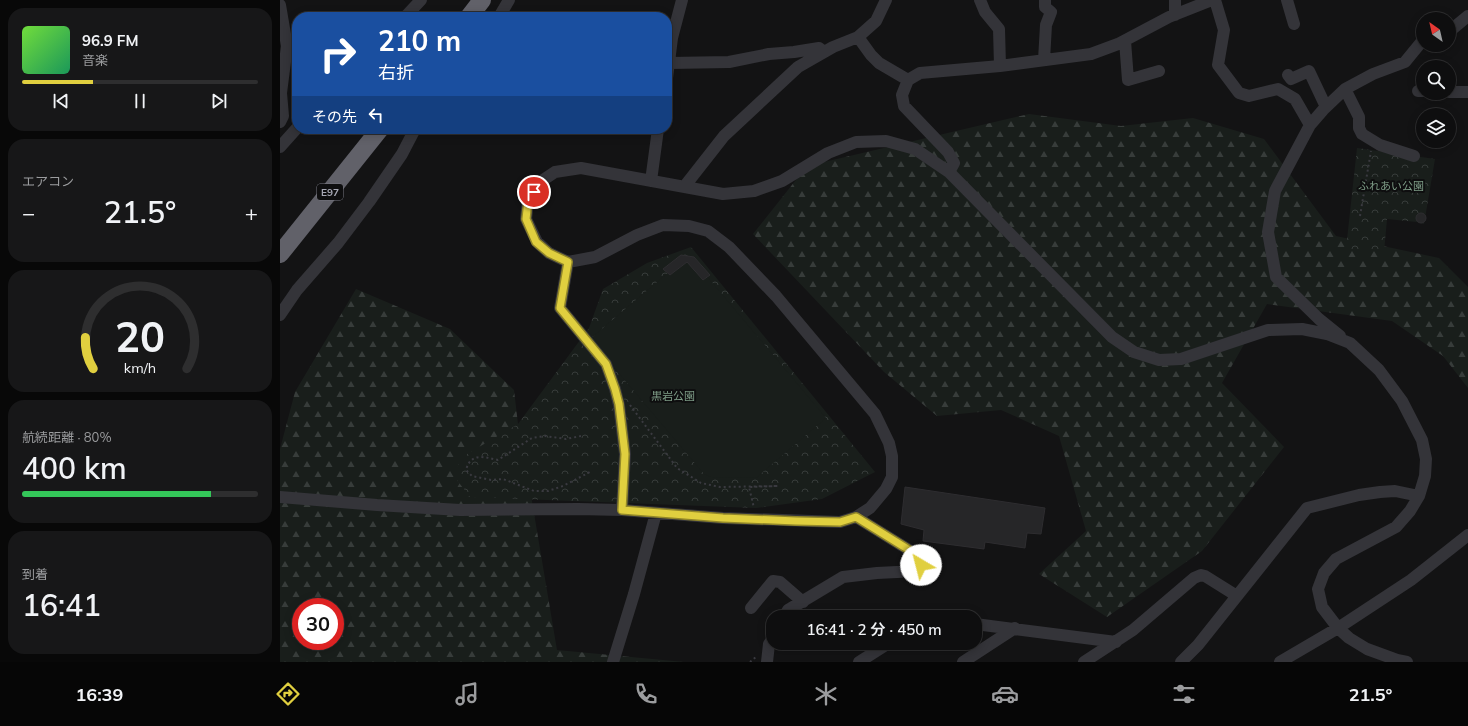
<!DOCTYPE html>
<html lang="ja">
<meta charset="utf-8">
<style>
:root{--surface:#0e0e0f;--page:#171718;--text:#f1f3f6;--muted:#9b9c9e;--line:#2e2e2f;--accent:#e0cf3f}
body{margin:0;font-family:Mulish,"Noto Sans JP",sans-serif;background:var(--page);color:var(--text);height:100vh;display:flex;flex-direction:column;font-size:15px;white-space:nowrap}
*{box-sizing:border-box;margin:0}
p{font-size:13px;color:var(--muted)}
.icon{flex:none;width:22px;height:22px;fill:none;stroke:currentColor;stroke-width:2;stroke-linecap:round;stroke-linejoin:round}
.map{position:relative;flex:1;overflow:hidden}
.side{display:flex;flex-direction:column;gap:8px;padding:8px;background:#080808;width:280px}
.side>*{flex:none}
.guide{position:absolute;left:12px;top:12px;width:380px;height:122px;border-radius:16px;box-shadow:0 2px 10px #0003,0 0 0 1px var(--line);background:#1a4fa0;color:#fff;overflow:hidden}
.needle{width:26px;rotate:326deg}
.controls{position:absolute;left:1136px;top:12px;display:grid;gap:8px}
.controls a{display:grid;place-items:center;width:40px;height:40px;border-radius:50%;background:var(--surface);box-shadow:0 2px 10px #0003,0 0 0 1px var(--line);font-size:20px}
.speed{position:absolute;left:12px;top:598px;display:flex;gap:8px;font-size:20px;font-weight:700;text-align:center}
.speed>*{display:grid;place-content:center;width:52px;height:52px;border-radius:50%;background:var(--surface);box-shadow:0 2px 10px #0003,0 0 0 1px var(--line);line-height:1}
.speed .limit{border:6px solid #d22;background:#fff;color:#111}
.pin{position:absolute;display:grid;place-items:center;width:34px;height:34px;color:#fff;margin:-17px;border:2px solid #fff;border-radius:50%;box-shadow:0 1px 4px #0007}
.me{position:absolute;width:44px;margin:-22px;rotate:323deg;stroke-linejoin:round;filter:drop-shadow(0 0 3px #0008)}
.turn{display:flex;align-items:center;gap:14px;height:84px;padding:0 20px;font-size:18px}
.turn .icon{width:52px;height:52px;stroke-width:2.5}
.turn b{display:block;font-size:28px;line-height:34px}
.then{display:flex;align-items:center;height:38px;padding:0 20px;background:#0003;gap:8px;font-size:15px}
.big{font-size:30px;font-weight:600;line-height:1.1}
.side .tile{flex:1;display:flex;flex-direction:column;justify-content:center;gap:6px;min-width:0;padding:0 14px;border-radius:16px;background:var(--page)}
.side .dial{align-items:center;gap:0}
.dial svg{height:104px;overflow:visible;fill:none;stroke:var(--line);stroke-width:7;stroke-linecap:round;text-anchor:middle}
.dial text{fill:var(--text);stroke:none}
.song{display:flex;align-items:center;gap:12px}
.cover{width:48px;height:48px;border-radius:6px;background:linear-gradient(135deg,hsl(100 70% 55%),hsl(150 70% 35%))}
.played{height:4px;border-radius:2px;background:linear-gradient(90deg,var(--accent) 30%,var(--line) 30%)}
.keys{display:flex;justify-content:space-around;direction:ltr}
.heat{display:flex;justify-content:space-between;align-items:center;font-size:22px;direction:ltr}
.charge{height:6px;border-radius:3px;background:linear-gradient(90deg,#34c759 80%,var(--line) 0)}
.trip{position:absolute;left:486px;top:610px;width:216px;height:40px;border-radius:16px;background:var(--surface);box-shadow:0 2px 10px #0003,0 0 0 1px var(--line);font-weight:600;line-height:40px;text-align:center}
.menu{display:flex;height:64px;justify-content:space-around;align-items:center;background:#060606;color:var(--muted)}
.menu .icon{width:28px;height:28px}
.menu .selected{color:var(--accent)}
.menu b{font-size:18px;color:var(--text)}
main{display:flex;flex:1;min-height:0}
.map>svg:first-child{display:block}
.forest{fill:url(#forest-firs);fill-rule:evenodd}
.park{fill:url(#park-crowns)}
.pitch{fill:#191e1b}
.building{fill:#262628;stroke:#2e2d30}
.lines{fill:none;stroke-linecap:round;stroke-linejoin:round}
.path{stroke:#3a3a40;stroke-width:2;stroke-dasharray:2 3;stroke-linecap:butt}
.minor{stroke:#343439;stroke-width:12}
.highway{stroke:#616169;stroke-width:18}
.route-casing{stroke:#928729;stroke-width:10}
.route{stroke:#e0cf3f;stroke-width:7}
.labels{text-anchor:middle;stroke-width:4;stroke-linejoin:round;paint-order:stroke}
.shield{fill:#0e0e0f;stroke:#787982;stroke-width:1}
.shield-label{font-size:10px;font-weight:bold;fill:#a6a7b3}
.park-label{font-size:11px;fill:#7e9d87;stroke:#0e0e0f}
</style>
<main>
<section class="side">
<div class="tile">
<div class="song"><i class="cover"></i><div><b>96.9 FM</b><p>音楽</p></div></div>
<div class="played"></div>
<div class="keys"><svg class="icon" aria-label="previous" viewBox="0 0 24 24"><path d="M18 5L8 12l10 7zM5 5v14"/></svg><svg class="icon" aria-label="pause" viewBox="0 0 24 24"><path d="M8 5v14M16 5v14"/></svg><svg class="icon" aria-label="next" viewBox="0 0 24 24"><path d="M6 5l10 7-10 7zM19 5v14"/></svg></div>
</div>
<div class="tile"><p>エアコン</p>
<div class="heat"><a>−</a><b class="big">21.5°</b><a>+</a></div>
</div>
<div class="tile dial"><svg viewBox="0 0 100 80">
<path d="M14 69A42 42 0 1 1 86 69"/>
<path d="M14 69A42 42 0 0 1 8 45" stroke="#e0cf3f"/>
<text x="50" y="56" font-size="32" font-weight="700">20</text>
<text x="50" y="72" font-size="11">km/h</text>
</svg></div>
<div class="tile"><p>航続距離 · 80%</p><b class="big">400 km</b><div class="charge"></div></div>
<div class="tile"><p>到着</p><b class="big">16:41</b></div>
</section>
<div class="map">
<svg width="1188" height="662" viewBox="0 0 1188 662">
<defs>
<pattern id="forest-firs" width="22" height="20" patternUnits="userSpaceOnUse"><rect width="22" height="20" fill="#191e1b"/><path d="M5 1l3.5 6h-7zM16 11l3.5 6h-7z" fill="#373c3a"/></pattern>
<pattern id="park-crowns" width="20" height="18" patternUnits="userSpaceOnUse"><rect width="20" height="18" fill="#191e1b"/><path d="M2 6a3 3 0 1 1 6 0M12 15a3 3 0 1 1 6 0" fill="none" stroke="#373c3a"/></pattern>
</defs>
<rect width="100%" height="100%" fill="#131314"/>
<path class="forest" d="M749 114 841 126 913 118 984 139 1056 236 1159 258 1188 287V388L1163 356 1112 321 987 304 942 383 1004 447 922 551 827 617 759 574 806 531 779 436 721 410 657 416 604 372 473 234 527 166Z
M76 289 170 329 234 390 238 424 243 448 277 650 404 662H0V449L15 392ZM21 607H55V641H21Z"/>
<path class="park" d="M1077 148 1155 159 1144 224 1137 222 1107 219 1104 252 1066 249Z
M411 247 595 472 542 499 476 508 190 497 173 475 182 457 238 424 309 328 323 289 367 263Z"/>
<path class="pitch" d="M409 255 546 418 476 478 431 477 424 474 310 339Z"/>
<path class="building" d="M1136 218a5 5 0 1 1 10 0a5 5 0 1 1-10 0Z
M401 255 414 257 430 275 423 280 407 262 390 275 383 269Z
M625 487 765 508 761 534 747 533 745 548 705 542 704 549 643 541 644 530 621 524Z"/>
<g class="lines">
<path class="path" d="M1080 216 1091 151
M350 405 397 468 421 483 440 487 498 486 469 487 474 508
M301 436 286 439 265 436 252 438 218 460C204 457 191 452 186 470L192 476 211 480 223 479 254 491H268L283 486 310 472
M470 662 477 656"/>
<path class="minor" d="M700 0 705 12 719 29 720 66
M895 0V15
M935 0 944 30 938 65 959 93 969 96 998 89 1015 99 1030 125 1043 110 1065 89 1093 74 1125 62 1143 40
M1007 0 1014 24
M0 5 7 46 1 93 3 116 0 122
M125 17 141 0
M219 17 229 0
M1169 30H1171L1188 16
M578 37 591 55 599 63 628 80
M845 41 848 80 879 71
M764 60 766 25 771 12 765 7V0
M390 63 449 62 489 54 514 52 539 48 544 52
M1008 75 1011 79 1029 71 1046 107
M387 78 392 38 402 0
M1065 89 1079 117V128L1082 134 1100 145 1134 156
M1138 91H1143
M1169 92H1188
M1030 125 995 191 988 232 996 277 1039 319 1060 336
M0 147 17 128
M669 172 674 163 668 152 624 106 622 95 628 80 640 73 720 66 811 54 838 44 889 17 932 0
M371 181 378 129
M404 187 444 136 518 67 553 47 578 37 596 21 606 0
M288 262 280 308 326 364 335 389 339 405 345 454 342 510
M0 315 17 290 58 243 89 202 122 154 135 129
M0 497 97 505 180 510 298 509 342 510 443 518 560 522 576 517 590 508 606 489 612 477V456L609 443 595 414 496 296 449 247 428 231 409 226 383 225 357 235 315 257 288 262 269 253 257 242 246 219 248 201 260 182 275 172 301 168 443 194 474 191 502 181 548 153 576 142 606 141 635 149 669 172 832 337 854 352 879 360 901 359 988 330 1022 329 1047 334 1070 343 1099 370 1122 401 1142 440 1146 459 1145 476 1139 496 1130 511 1116 527 1056 559 1044 573 1038 589 1042 607 1058 628 1069 638 1087 649 1117 660 1127 662
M471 608 493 581 500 582 523 602
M504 617 508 610 563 577 597 573 637 571 641 565 634 553 576 517
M695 624 836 642
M333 662 354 594 376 513
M487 662 489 644 493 638
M579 662 609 643
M683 662 735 628
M804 662 853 630 914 578 921 575 925 576 957 596
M901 662 918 645 1027 508 1079 495 1100 492 1115 491 1139 496
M1000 662 1058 628 1131 580 1188 535"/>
<path class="highway" d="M189 17 202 0
M0 254 100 129"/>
</g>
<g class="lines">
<g class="route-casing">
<path id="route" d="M254 192 248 201 246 219 256 242 269 253 288 262 280 308 326 364 335 389 339 404 345 454 342 510 443 518 516 521 560 522 576 517 634 553 641 565"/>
</g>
<use href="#route" class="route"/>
</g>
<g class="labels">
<rect class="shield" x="37" y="184" width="26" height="16" rx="3"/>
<g class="shield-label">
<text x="50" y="196">E97</text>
</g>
<g class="park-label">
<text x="1111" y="190">ふれあい公園</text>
<text x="393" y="400">黒岩公園</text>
</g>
</g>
</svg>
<div class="controls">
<a><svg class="needle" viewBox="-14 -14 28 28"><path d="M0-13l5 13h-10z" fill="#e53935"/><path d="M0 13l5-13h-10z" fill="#9b9c9e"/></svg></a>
<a><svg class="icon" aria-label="search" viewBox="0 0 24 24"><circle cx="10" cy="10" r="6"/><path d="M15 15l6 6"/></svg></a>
<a><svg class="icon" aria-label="layers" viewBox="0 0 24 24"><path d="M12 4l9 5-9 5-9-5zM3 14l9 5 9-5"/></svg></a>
</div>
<div class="speed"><div class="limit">30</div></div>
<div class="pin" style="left:254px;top:192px;background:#d93025"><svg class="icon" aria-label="arrive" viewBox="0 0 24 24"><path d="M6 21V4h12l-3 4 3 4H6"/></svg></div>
<svg class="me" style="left:641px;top:565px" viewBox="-20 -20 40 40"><circle r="19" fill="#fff"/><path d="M0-13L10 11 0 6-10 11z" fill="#e0cf3f"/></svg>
<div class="trip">16:41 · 2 分 · 450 m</div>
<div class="guide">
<div class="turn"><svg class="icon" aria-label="right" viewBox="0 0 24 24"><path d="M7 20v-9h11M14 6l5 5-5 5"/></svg><div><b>210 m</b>右折</div></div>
<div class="then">その先<svg class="icon" aria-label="left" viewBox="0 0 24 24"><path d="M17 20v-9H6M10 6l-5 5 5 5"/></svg></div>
</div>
</div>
</main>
<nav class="menu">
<b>16:39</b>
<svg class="icon selected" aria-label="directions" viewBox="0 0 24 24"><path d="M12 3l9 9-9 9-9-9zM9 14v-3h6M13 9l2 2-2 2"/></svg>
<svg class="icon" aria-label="music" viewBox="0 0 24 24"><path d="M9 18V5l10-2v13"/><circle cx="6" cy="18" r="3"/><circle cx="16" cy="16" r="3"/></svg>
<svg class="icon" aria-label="phone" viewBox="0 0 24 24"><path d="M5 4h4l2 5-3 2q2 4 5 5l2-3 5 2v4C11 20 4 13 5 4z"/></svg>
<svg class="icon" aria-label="climate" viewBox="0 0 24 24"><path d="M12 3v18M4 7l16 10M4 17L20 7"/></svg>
<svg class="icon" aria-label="car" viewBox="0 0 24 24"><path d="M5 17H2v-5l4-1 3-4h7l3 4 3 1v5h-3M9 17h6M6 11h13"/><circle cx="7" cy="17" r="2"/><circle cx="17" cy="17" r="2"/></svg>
<svg class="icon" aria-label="filters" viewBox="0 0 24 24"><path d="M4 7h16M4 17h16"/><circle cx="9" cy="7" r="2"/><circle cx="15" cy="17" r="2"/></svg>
<b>21.5°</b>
</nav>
